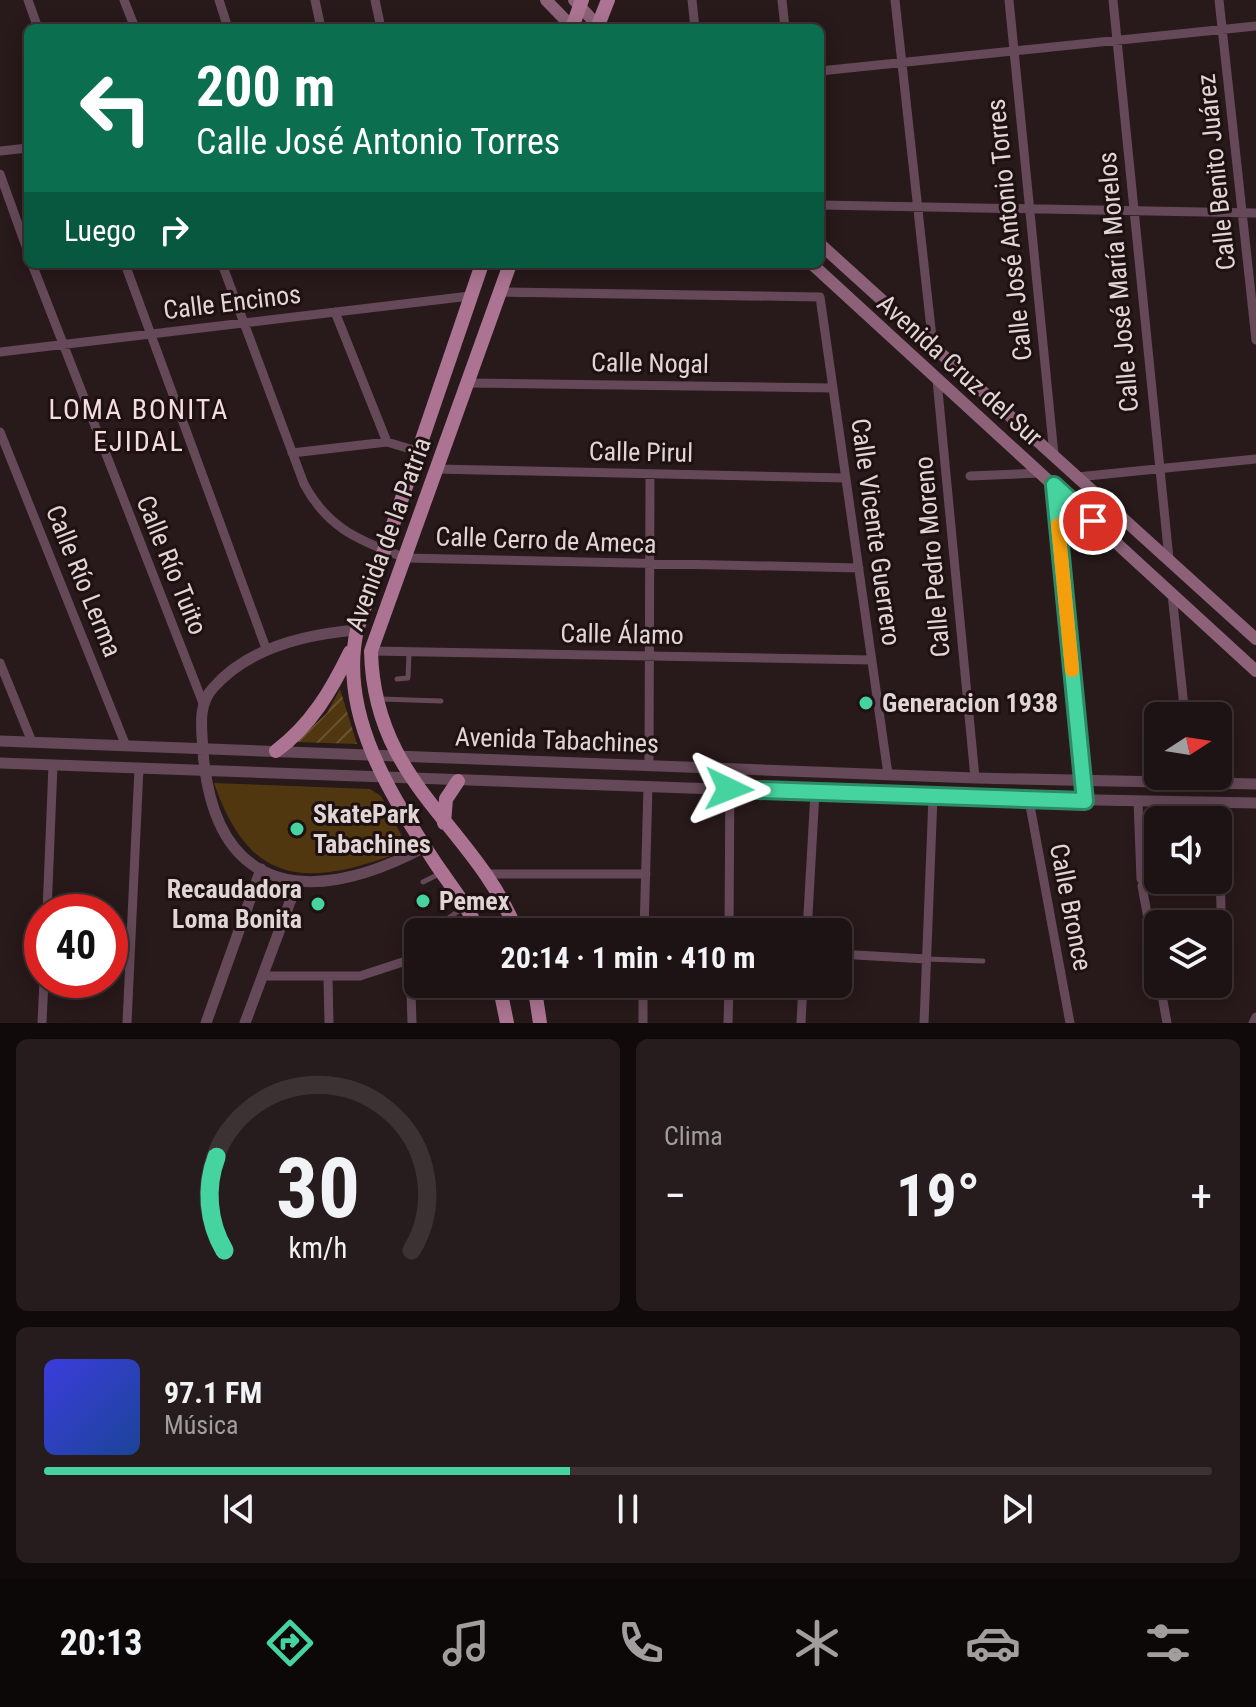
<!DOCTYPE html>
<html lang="es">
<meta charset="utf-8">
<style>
:root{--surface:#1e1314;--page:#261c1d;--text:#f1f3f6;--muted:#a19ea0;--line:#3c3234;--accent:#45d49f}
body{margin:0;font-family:"Roboto Condensed",sans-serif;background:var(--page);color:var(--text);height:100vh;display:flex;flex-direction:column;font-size:30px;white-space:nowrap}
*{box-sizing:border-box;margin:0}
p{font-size:26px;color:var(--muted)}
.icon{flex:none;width:44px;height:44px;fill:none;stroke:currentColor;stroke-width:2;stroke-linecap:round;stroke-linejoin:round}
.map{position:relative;height:1023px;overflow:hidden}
.drawer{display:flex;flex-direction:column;gap:16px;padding:16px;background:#100a0b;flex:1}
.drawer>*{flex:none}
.top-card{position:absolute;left:24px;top:24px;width:800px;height:244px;border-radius:12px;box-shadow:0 4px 20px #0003,0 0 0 2px var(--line);background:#0b6e4f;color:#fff;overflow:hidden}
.needle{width:52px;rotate:78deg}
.controls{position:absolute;left:1144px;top:702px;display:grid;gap:16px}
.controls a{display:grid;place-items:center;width:88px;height:88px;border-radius:12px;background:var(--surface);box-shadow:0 4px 20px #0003,0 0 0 2px var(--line);font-size:40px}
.speed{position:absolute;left:24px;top:894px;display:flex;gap:16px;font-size:40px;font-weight:700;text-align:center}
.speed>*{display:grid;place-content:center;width:104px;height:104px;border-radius:50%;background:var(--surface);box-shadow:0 4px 20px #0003,0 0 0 2px var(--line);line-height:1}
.speed .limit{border:12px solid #d22;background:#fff;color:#111}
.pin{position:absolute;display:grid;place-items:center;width:68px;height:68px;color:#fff;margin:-34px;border:4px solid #fff;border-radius:50%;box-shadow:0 2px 8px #0007}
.me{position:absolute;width:88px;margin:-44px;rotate:92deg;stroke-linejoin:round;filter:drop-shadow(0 0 6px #0008)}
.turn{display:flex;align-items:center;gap:28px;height:168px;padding:0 40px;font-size:36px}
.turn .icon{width:104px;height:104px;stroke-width:2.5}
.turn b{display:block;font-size:56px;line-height:68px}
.then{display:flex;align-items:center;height:76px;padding:0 40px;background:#0003;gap:16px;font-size:30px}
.big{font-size:60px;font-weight:700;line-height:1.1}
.drawer .card{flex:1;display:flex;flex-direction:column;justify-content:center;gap:12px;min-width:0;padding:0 28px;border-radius:12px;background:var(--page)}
.drawer .dial{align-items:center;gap:0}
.dial svg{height:208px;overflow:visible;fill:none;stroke:var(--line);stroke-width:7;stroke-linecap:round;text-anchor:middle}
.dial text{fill:var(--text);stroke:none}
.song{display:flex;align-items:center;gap:24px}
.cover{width:96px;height:96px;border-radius:12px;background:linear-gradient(135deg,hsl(240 70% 55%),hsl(220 70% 35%))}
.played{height:8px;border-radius:4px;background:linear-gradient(90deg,var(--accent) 45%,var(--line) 45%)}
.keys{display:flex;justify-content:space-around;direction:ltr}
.heat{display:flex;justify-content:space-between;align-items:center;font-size:44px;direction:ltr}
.drawer .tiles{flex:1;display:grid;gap:16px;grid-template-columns:1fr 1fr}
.card:last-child{grid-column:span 2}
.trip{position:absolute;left:404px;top:918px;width:448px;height:80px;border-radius:12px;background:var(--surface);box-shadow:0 4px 20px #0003,0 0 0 2px var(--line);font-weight:700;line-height:80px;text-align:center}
.menu{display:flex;height:128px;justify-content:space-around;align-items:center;background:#0c0808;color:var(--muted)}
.menu .icon{width:56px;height:56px}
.menu .active{color:var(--accent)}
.menu b{font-size:36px;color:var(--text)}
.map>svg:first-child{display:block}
.green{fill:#50370f}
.garden{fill:url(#garden-furrows)}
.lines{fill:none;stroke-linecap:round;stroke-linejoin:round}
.service{stroke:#654958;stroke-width:5}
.minor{stroke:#654958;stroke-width:9}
.tertiary{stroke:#654958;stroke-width:11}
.secondary{stroke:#8d6279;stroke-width:12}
.primary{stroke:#ac7492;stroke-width:14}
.route-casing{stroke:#2d8a67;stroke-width:20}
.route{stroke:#45d49f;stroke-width:14}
.slow{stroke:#f59e0b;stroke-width:14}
.poi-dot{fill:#45d49f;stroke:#1f1011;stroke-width:3}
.labels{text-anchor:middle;stroke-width:6;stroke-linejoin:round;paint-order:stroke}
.street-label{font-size:26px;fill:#e1d6d6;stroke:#1f1011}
.poi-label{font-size:26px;font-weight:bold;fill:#e1d6d6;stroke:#1f1011;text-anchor:start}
.neighbourhood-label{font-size:28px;letter-spacing:2px;fill:#f4ddde;stroke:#1f1011}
</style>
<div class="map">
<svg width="1256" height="1023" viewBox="0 0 1256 1023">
<defs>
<pattern id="garden-furrows" width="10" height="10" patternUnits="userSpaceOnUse" patternTransform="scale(2)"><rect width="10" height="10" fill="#50370f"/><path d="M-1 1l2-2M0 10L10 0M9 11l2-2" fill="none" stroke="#695331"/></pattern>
</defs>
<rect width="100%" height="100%" fill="#28191a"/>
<path class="green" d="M214 783 370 789 381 796 406 844 402 852C309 886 251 890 214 783Z"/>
<path class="garden" d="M340 689 357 744 296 742 327 713Z"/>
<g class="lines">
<path class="service" d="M397 679 408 678 409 653
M381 699 441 701
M423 882 441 873
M447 919 463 908
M927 959 983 961"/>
<path class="minor" d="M28 0 38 28
M124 0 135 28
M219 0 228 28
M315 0 321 28
M375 0 381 28
M692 0 695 28
M782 0 785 28
M895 0 933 347
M1009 0 1054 455
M1113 0 1169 559
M1219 0 1256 340
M820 71 1256 26
M0 151 28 148
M0 174 28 252
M820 205 1256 213
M32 264 203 703
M125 264 267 651
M222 264 304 484C329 530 358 539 405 558L859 568
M500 292 820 297
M820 297 888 774
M335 312 387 442
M0 352 470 296
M937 380 975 778
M467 383 833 388
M0 432 126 746
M292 453 387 442 417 451
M436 469 846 478
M970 476 1040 473
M1077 477 1256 459
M1054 485 1085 801
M1172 594 1185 716
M371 651 872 660
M0 663 32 742
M649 765 650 474
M1029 800 1070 1023
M1138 801 1141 879
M1218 803 1221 908
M483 874H646
M1142 886 1158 973
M47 912 53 765
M460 932 474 921
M644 932 648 786
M729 932 730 768
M807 932 815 792
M838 954 927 959
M410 961 412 1023
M262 976H360L418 957
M328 978 329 1023
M1160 984 1167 1023
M42 1023 44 980
M127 1023 139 768
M643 1023V984
M728 1023 729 984
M801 1023 803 984
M924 1023 933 797
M1253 1023 1256 1017"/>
<path class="tertiary" d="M357 630C307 634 248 648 213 688 197 705 202 730 203 752 215 899 314 906 425 847
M0 741 975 778 1256 784
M0 763 933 797 1256 803
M206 1023 261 869
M245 1023 297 883"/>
<path class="secondary" d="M546 0 573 28
M574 0 600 28
M820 244 1256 639
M812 264 1256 671"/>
<path class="primary" d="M572 28 582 0
M597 28 608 0
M510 264 371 651C374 785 474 824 517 932
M276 751C311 725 331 691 350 652
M444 823 446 799 458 781
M479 932C469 908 451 886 436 864 392 797 338 715 357 630L482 264
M499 984 507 1023
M534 984 540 1023"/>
</g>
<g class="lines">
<g class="route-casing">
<path id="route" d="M729 789 1085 801 1054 485 1093 521"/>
</g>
<use href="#route" class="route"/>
<path class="slow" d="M1058 525 1072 670"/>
</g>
<g class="poi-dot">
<circle cx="866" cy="703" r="8"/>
<circle cx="297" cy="829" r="8"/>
<circle cx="423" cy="901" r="8"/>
<circle cx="318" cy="904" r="8"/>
</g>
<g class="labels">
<g class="street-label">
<text transform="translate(1216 172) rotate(-96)" y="9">Calle Benito Juárez</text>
<text transform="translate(1009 230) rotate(-96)" y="9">Calle José Antonio Torres</text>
<text transform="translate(1118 282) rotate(-95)" y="9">Calle José María Morelos</text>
<text transform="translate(232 302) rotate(-7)" y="9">Calle Encinos</text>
<text transform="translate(650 363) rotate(1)" y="9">Calle Nogal</text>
<text transform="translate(960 370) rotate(42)" y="9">Avenida Cruz del Sur</text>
<text transform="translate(641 452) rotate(1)" y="9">Calle Pirul</text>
<text transform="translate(876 532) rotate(82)" y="9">Calle Vicente Guerrero</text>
<text transform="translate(388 534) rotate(-70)" y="9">Avenida de la Patria</text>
<text transform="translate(546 540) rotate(2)" y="9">Calle Cerro de Ameca</text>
<text transform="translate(932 557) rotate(-95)" y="9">Calle Pedro Moreno</text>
<text transform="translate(172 565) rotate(68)" y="9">Calle Río Tuito</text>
<text transform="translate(84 581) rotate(68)" y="9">Calle Río Lerma</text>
<text transform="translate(622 634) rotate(1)" y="9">Calle Álamo</text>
<text transform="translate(557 740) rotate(2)" y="9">Avenida Tabachines</text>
<text transform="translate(1071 907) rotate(79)" y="9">Calle Bronce</text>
</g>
<g class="poi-label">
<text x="882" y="712">Generacion 1938</text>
<text x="313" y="823">SkatePark<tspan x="313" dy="30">Tabachines</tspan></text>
<text x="302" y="898" text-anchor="end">Recaudadora<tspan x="302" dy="30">Loma Bonita</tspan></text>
<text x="439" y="910">Pemex</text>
</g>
<g class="neighbourhood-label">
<text x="139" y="419">LOMA BONITA<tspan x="139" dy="32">EJIDAL</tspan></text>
</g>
</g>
</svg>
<div class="controls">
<a><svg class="needle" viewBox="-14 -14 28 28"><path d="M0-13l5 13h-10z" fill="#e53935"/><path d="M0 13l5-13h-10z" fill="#a19ea0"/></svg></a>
<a><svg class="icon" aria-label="sound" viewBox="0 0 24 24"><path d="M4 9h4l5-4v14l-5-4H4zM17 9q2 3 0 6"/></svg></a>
<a><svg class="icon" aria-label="layers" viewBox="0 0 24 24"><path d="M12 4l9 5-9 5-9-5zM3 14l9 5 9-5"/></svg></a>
</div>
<div class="speed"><div class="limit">40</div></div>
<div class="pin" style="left:1093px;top:521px;background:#d93025"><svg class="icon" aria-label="arrive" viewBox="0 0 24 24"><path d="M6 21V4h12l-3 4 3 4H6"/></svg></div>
<svg class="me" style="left:729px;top:789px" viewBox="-20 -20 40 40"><path d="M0-17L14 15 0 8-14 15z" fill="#45d49f" stroke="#fff" stroke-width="4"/></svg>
<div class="trip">20:14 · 1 min · 410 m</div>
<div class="top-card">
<div class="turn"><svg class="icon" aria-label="left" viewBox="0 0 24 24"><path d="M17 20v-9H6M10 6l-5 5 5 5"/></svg><div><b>200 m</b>Calle José Antonio Torres</div></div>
<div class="then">Luego<svg class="icon" aria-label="right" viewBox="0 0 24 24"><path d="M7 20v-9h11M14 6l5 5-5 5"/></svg></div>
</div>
</div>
<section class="drawer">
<div class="tiles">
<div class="card dial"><svg viewBox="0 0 100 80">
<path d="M14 69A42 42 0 1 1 86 69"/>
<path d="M14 69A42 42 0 0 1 11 33" stroke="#45d49f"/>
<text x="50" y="56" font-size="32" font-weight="700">30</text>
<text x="50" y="72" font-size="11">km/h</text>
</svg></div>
<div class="card"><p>Clima</p>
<div class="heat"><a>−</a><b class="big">19°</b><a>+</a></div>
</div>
<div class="card">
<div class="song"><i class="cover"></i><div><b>97.1 FM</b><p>Música</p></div></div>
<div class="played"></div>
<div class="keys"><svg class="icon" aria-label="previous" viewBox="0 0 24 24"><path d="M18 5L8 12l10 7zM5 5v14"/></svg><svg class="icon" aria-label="pause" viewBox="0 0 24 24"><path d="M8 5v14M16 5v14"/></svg><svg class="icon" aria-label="next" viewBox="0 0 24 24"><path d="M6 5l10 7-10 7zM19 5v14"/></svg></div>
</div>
</div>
</section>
<nav class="menu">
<b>20:13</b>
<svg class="icon active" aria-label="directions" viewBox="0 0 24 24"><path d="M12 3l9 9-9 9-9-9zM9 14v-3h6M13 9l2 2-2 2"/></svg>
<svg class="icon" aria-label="music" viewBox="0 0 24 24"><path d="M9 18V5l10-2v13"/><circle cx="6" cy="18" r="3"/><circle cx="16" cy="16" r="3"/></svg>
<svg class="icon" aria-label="phone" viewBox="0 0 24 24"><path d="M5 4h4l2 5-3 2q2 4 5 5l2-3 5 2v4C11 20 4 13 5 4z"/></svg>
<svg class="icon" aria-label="climate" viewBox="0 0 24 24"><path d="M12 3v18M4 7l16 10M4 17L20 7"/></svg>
<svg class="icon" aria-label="car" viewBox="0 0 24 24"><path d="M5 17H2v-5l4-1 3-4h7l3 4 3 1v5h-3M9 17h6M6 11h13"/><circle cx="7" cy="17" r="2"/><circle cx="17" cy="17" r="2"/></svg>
<svg class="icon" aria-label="filters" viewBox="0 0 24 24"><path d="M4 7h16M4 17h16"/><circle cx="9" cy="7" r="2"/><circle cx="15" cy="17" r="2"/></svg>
</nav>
